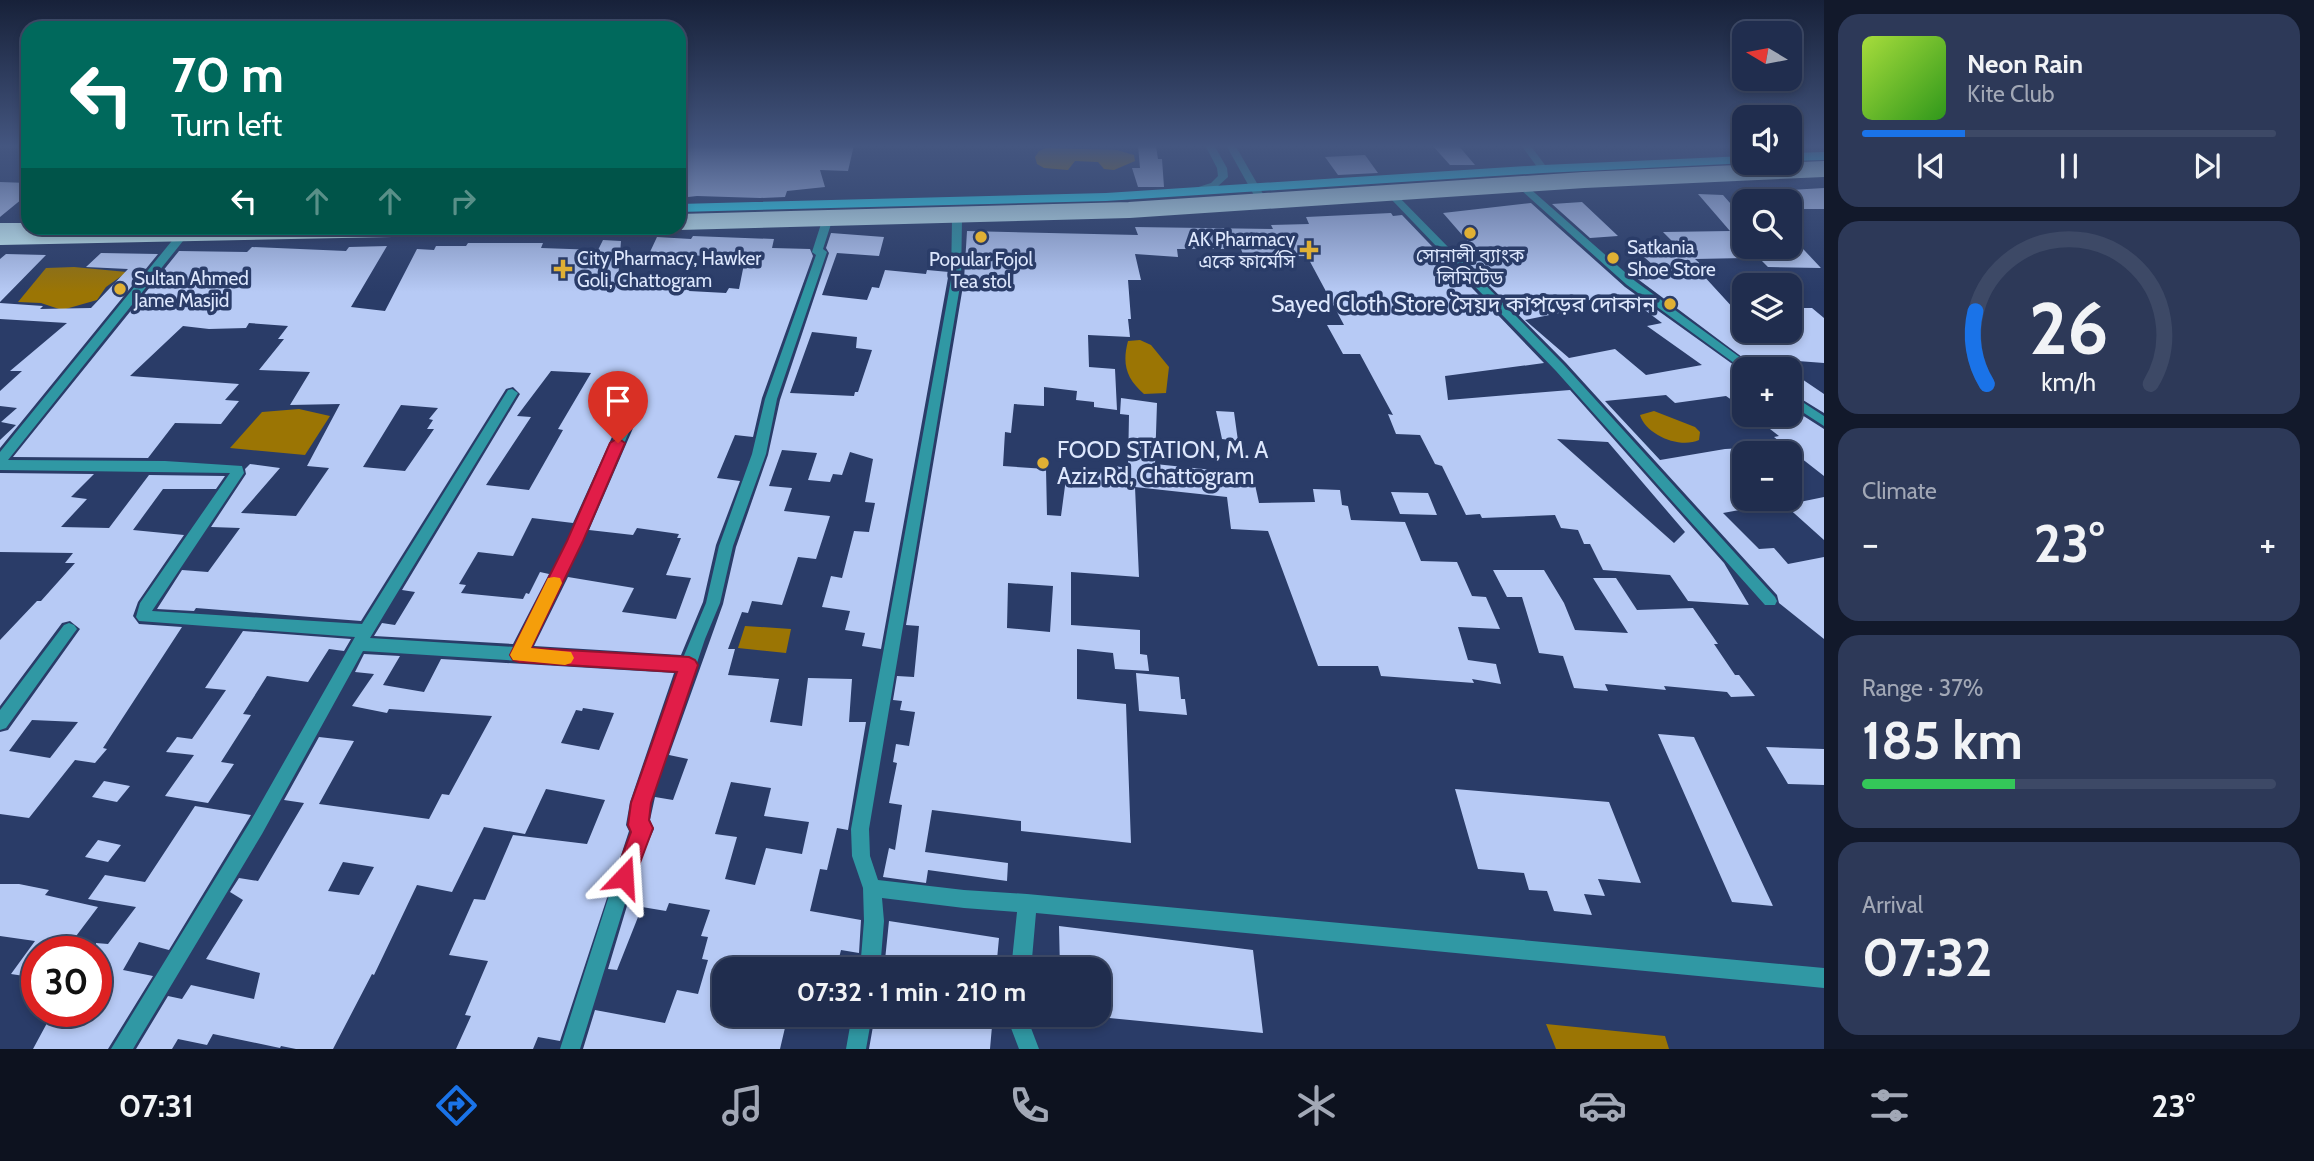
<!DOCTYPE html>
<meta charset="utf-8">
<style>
:root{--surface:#202d4e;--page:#2d3958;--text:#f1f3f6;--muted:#a2a8b6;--line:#3d4966;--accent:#1a73e8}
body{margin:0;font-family:Cabin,"Noto Sans Bengali",sans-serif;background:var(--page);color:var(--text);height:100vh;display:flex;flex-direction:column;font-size:26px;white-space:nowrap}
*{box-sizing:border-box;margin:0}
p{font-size:23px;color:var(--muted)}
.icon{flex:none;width:38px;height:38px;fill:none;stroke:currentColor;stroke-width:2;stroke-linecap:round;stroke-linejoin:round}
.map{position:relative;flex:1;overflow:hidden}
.panel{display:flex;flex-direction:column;gap:14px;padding:14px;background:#12192b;width:490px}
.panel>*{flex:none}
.hud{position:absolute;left:21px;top:21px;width:665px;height:214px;border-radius:21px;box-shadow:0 4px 10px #0003,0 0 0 2px var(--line);background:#00695c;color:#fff;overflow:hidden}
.needle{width:46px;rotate:280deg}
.controls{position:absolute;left:1732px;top:21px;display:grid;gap:14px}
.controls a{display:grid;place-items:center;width:70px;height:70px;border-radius:14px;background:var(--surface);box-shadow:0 4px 10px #0003,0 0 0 2px var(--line);font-size:35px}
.speed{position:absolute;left:21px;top:936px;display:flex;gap:14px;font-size:35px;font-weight:700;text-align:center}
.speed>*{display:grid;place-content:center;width:91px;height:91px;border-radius:50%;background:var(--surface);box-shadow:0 4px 10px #0003,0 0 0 2px var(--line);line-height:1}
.speed .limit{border:10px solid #d22;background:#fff;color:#111}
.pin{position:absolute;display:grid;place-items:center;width:60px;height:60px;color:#fff;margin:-72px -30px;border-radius:50% 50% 50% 0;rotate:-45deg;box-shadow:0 0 7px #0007}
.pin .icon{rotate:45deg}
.me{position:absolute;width:77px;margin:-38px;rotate:20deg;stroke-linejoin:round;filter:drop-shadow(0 0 5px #0008)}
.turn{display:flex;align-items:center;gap:24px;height:147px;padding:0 35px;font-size:32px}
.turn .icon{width:91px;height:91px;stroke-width:2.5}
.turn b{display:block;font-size:49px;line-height:60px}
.lanes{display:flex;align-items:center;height:66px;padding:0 35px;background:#0003;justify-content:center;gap:35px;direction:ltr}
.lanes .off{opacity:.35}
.big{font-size:52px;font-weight:700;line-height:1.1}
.panel .tile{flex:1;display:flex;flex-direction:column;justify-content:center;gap:10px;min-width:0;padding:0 24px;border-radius:21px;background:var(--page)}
.panel .dial{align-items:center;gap:0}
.dial svg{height:182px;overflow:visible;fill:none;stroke:var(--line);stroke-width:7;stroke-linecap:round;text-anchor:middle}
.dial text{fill:var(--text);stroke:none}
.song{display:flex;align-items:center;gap:21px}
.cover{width:84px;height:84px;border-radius:10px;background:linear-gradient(135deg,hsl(80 70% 55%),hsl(110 70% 35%))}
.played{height:7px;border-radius:4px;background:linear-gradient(90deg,var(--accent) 25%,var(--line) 25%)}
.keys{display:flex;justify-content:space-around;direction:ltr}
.heat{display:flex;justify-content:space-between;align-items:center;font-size:38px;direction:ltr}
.charge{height:10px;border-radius:5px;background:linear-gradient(90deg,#34c759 37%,var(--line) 0)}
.trip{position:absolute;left:712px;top:957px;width:399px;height:70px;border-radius:21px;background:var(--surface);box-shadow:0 4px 10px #0003,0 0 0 2px var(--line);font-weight:700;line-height:70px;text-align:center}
.tab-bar{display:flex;height:112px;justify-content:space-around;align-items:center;background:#0d121f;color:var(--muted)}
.tab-bar .icon{width:49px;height:49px}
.tab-bar .on{color:var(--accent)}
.tab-bar b{font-size:32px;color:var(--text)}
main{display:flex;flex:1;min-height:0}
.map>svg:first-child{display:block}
.water{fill:#9b7504}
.building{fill:#b7caf5;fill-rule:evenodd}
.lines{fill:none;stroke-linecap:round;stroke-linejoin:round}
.street{fill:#3098a4;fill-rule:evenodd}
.primary{fill:#2becff;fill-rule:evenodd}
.highway{fill:#d0f8fd;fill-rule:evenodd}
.highway-bridge{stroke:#d0f8fd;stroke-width:16}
.route{fill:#e11d48;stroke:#92132f;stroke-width:2}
.slow{fill:#f59e0b}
.poi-dot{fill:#e0b034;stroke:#2a3c68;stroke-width:2.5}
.labels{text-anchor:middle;stroke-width:7;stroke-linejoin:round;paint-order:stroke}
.far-poi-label{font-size:19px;fill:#dde7fd;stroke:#2a3c68;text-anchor:start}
.poi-label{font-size:23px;fill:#dde7fd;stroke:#2a3c68;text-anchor:end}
</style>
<main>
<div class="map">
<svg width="1824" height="1049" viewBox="0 0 1824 1049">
<rect width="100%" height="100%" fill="#2a3c68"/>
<path class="water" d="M1046 148 1117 150 1134 155 1135 161 1114 170 1104 169 1098 162 1075 161 1068 170 1044 168 1037 164 1035 157 1039 151Z
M74 267 127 272 106 287 97 300 62 310 41 303 18 302 46 268Z
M1140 340 1151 345 1169 367 1166 393 1144 394C1126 378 1122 364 1128 341Z
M299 409 330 416 305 455 230 448 262 412Z
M1654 411 1695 427 1700 432 1699 440C1680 449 1646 435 1640 415Z
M745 626 791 629 786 653 738 648Z
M1546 1024 1665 1036 1669 1049H1556Z"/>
<path class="building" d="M679 145H854L848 171 820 170 825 187 787 191 785 197 760 198 697 196 679 198Z
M1138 145 1156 146 1158 159H1162L1164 187H1138L1132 168H1140Z
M1432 145H1458L1475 165H1450Z
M1365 155 1378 173 1338 175 1325 157Z
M0 182 28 183V194L0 217Z
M1824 188V209H1790V190Z
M1698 194 1723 195 1745 220V258L1695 259 1711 274H1702L1735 310 1745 307V331H1790V308H1812L1824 318V363L1773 359 1788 369H1758L1631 274 1659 270 1637 251 1677 246 1663 232 1730 231Z
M1582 202 1618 236 1590 238 1552 204Z
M1531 203 1625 287 1745 373V409L1726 396 1675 403 1666 395 1605 401 1660 460 1725 449 1745 448V509L1723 513 1759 549 1774 548 1788 564 1824 557V639L1779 603 1777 595 1566 363 1467 263 1484 260 1443 213ZM1625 295 1662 323 1647 326 1702 365 1646 375 1615 349 1569 358 1525 320 1564 312 1555 305Z
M1391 213 1393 216 1402 215 1544 363 1445 376 1448 400 1570 390 1724 563 1749 605 1688 601 1670 575 1603 570 1590 544H1584L1578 530 1561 528 1555 515 1482 518 1480 514 1466 515 1442 466 1435 464 1420 435 1396 434 1388 414 1393 415 1360 354H1343L1327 325H1344L1307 256 1244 257 1241 249H1177L1178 257 1135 254 1141 280H1128L1131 319H1128L1130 337 1088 335 1089 367 1115 369 1117 410 1094 407V402L1076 400 1077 391 1044 387V406L1014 404 1011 433 1005 432 1003 466 1046 469 1047 515 1061 516 1067 471 1114 473V466L1128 468 1129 415 1120 414 1121 398 1157 403 1155 464 1232 472V470L1252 471 1259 503 1315 502 1313 489 1340 490 1342 505 1348 506 1351 520 1405 522 1421 561 1457 562 1472 596 1486 597 1500 629 1458 627 1468 660 1496 664 1501 684 1472 679 1474 683 1381 676 1378 666H1318L1268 531 1231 529 1227 497 1135 487 1139 577 1071 572V625L1140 630V654L1147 655 1149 671 1115 669 1113 653 1077 649V699L1126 704 1131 843 1021 831V821L932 810 925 852 1008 863 1007 881 928 870 926 883 883 877 889 848 895 850 902 805 889 803 897 763 893 762 896 744 909 746 915 712 900 710 902 701 893 700 897 676 914 677 919 626 906 625 964 280 967 231 1138 235 1135 227 1273 229 1271 225 1309 224 1306 217ZM1557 439 1608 442 1685 532 1674 543ZM1008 583 1053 586 1050 632 1007 628Z
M831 233 884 237 879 256 837 253 822 295 867 300 872 287 879 288 885 270 926 274 927 270 949 272 881 649 862 646 865 633 845 630 850 611 822 607 831 576 842 578 854 531 869 532 875 503 865 502 873 459 850 452 842 475 833 474 830 482 808 480 817 453 782 450 769 486 792 488 784 511 830 516 816 559 798 557 782 605 752 601 748 613 742 612 728 649H735L728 675 779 679 770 722 802 726 808 678 852 679 849 722H866L848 830 837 828 827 870 820 869 810 911 861 920 859 953 841 950 836 970H724V1015H788L780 1049H583L595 1010 665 1023 677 990 698 994 708 960 702 959 708 937 701 936 710 910 669 903 666 911 642 907 617 970 608 969 642 856 654 829 650 820 655 797 673 800 688 759 669 755 723 604 736 547 768 455 780 400 829 253 826 248ZM812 332 857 337 856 348 872 350 858 392H855L854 396 790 393ZM731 782 771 788 764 816 809 822 802 854 766 848 755 885 725 879 737 837 715 834Z
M1790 235 1821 268 1768 267 1748 247H1790Z
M693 236 774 239 772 248 810 249 813 256 762 398 753 437 735 435 717 478 740 481 716 545 703 602 681 655 534 646 568 577 634 588 622 612 676 619 691 578 666 575 681 538H677L679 534 637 528 633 535 589 530 637 419 630 412 621 417 573 523 532 518 513 556 478 552 459 584 466 585 461 593 523 599 526 593 529 594 540 572 549 574 513 644 374 636 382 623 395 625 415 592 402 590 520 394 513 387 506 389 361 621 196 608 194 611 157 609 182 570 208 572 240 528 211 527 246 474 245 469 250 464 280 468 241 513 296 516 329 468 307 466 340 404 290 405 310 372 259 370 284 339H278L288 326 249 323 246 328 209 329 183 326 130 376 239 384 225 400 239 401 221 424 175 423 148 458 13 457 179 251 247 252 252 247 346 251 349 247 387 246 351 307 385 311 417 249 434 250 436 246H466L468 243H543L541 248 598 250 603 240 621 241 618 279 692 285 689 291 726 293 729 288 739 289 745 259 650 252 657 237 691 239ZM551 371 591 373 558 429 563 430 529 490 486 485 531 417 517 416ZM401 405 438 408 429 419 433 420 427 429H434L405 471 363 467Z
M101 253 158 254 0 448V440L16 425 1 422 17 408 0 406V391L22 371H10L67 323 0 319V303L43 306 40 309 91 308 128 269 86 267Z
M6 254 46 255 0 302V259Z
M1790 371 1824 394V413L1790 392Z
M1216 411 1234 412 1238 441 1222 439Z
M1752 415H1802L1824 429V476L1774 437 1779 436Z
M0 473 94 474 71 497 87 499 61 527 109 528 149 475 225 476 216 489H163L133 530 184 535 138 602 133 616 139 624 182 627 103 748 107 749 95 763 75 760 29 818 0 814V732L8 730 80 629 70 621 62 623 0 706V640L37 601H41L75 563H65L73 553 0 552ZM32 720 78 722 50 758 9 751Z
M1391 492 1428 493 1437 515 1400 514Z
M1824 497V540L1785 505Z
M1493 570H1544L1564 603 1575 630 1628 633 1593 578H1616L1637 610 1693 608 1718 644H1714L1735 675H1739L1755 696 1731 697 1727 692 1664 686 1666 690 1605 684 1608 691 1574 688 1563 656 1539 653 1522 597H1507Z
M243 631 351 639 344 651 329 649 308 682 267 676 243 714 251 715 221 762 234 764 208 803 165 796 194 755 166 752 177 737 192 739 226 690 205 688Z
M364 654 400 656 383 685 424 692 441 659 674 673 630 802 626 825 629 831 560 1041 538 1037 533 1049H456L471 1016 465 1015 488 961 449 955 474 899 485 900 513 835 587 844 605 800 546 789 525 834 484 827 452 892 417 885 374 975 372 974 333 1049H296L281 1046 280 1048 213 1034 207 1045 178 1039 172 1049H136L168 996 182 999 191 985 254 999 260 973 206 959 243 900 230 892 239 878 258 881 304 803 284 800 319 737 354 741 319 804 429 819 442 794 449 795 492 716 389 709 387 713 352 706 374 674 355 672ZM583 708 614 713 599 750 561 743 576 710 582 711ZM343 862 374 867 359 895 328 891Z
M1136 673 1179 677 1181 699H1185L1187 715 1139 711Z
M1658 734 1694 737 1773 906 1732 902Z
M1766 747 1824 749V785L1788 784Z
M104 781 130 786 117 802 92 797Z
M1455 789 1609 802 1641 883 1598 879 1605 896 1584 894 1592 915 1554 911 1547 891 1529 890 1524 873 1478 869Z
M195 806 251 815 169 950 139 942 123 970 153 976 108 1049H33L53 1012H96V943L108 944 136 907 88 899 105 875 145 882Z
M98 840 121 845 108 862 85 857Z
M0 884H19L49 890 45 895 98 907 64 952H37V978L11 974 35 941 0 936Z
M889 921 999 938 996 970H951L952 962 915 956 913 970H884Z
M1059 926 1253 950 1263 1033 1099 1017V970H1060Z
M875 1015H904L945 1024 946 1015H993L990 1049H869Z"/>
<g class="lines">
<path class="street" d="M1205 145H1214L1227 168 1228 177 1217 187 1189 194V190L1211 183 1218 176 1217 168Z
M1226 145H1235L1270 206 1269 208 1260 206Z
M1521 145H1530L1548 169 1546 171H1540Z
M1521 186H1527L1635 281 1756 369 1745 371 1627 285 1521 190Z
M1391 195H1397L1564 365 1775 597 1777 601 1775 605H1765L1556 371 1391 199Z
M957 217 962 220 961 280 869 829 870 856 878 880 964 890 1027 894 1824 968V988L1036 913 1031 970H1011L1017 912 964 908 882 898 884 921 880 970H860L864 921 863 888 852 856 851 829 951 280 952 220Z
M826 221 831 224 823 249 827 252 777 399 766 454 733 546 720 603 705 639 650 803 647 821 652 828 640 855 580 1049H560L622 855 632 831 629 825 632 803 678 671 363 651 262 834 133 1049H111L250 822 355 637 139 621 136 617 140 603 230 473 0 470V452L175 237 186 228H192L195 230 183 241 8 460 165 461 242 466 244 473 152 611 362 624 508 390 512 389 518 393 370 638 515 647 568 541 623 418 629 414 635 418 582 541 530 648 683 658 706 603 719 546 752 454 765 399 816 255 812 252 821 224Z
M1790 394 1824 416V426L1790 404Z
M69 623 74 625 77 629 74 633 6 728 0 730V710L64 625Z
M852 1015H872L866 1049H846Z
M1011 1015H1031V1028L1039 1049H1019L1011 1028Z"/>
<path class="primary" d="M1824 152V160L1790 161V153Z
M1745 156V163H1748L1543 173 1106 201 679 212V204L1106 193 1543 165Z
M679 225 682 228 676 232 424 237 418 233 424 229 679 228Z"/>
<path class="highway" d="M0 223H28V228H53L45 233H0Z"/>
<path class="highway-bridge" d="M679 222 1129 210 1584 180 1824 169
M0 237 442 228"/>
</g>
<linearGradient id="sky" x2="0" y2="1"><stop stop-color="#172139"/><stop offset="0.5" stop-color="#445680"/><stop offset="1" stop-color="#445680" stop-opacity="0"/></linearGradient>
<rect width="1824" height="292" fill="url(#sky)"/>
<path class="route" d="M618 438 625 443 583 541 531 648 689 657 695 660 698 665 651 803 649 820 653 828 632 884 624 887 617 884 614 877 631 832 628 825 631 803 677 672 519 662 513 660 510 655 567 541 610 443Z"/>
<path class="slow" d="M554 577 560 578 562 583 531 648 571 652 574 658 571 663 565 665 513 660 510 655 548 578Z"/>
<g class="poi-dot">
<circle cx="1470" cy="233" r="7"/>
<circle cx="981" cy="237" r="7"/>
<path d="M1305.5 239.5h7v7h7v7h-7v7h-7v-7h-7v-7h7z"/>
<circle cx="1613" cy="258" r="7"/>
<path d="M559.5 258.5h7v7h7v7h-7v7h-7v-7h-7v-7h7z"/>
<circle cx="120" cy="289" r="7"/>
<circle cx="1670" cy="304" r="7"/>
<circle cx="1043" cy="463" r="7"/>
</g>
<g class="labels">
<g class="far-poi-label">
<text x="1295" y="246" text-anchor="end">AK Pharmacy<tspan x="1295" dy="22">একে ফার্মেসি</tspan></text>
<text x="1627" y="254">Satkania<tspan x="1627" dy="22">Shoe Store</tspan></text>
<text x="1470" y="262" text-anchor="middle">সোনালী ব্যাংক<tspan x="1470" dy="22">লিমিটেড</tspan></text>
<text x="577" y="265">City Pharmacy, Hawker<tspan x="577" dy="22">Goli, Chattogram</tspan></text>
<text x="981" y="266" text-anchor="middle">Popular Fojol<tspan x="981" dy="22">Tea stol</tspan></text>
<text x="134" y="285">Sultan Ahmed<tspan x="134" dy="22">Jame Masjid</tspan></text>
</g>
<g class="poi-label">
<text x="1656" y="312">Sayed Cloth Store সৈয়দ কাপড়ের দোকান</text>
<text x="1057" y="458" text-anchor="start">FOOD STATION, M. A<tspan x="1057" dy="26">Aziz Rd, Chattogram</tspan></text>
</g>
</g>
</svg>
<div class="controls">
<a><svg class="needle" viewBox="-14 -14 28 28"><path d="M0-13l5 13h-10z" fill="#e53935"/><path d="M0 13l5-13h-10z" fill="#a2a8b6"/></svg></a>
<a><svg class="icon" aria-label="sound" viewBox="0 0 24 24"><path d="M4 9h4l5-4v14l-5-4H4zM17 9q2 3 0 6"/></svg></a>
<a><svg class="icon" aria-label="search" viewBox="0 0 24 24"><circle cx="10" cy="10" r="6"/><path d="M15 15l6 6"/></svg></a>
<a><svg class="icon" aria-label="layers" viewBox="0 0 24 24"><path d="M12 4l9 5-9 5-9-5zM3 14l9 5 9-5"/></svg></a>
<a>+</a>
<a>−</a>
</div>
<div class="speed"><div class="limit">30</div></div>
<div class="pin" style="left:618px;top:443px;background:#d93025"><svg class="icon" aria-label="arrive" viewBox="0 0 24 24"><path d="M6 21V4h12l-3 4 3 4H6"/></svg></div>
<svg class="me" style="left:624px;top:877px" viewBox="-20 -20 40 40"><path d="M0-17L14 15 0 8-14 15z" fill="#e11d48" stroke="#fff" stroke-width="4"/></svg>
<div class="trip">07:32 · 1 min · 210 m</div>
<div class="hud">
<div class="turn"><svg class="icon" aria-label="left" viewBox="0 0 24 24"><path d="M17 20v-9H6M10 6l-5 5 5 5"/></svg><div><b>70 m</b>Turn left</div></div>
<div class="lanes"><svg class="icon" aria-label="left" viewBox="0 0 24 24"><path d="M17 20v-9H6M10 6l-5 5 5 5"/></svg><svg class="icon off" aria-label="ahead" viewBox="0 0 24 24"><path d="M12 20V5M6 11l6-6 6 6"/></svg><svg class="icon off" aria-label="ahead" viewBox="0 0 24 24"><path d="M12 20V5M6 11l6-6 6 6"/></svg><svg class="icon off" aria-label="right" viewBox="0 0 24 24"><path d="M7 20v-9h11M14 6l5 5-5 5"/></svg></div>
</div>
</div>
<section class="panel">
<div class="tile">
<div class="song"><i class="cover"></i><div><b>Neon Rain</b><p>Kite Club</p></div></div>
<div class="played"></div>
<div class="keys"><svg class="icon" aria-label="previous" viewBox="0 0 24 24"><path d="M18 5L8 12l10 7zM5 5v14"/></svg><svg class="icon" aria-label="pause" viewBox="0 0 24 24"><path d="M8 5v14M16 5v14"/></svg><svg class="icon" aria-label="next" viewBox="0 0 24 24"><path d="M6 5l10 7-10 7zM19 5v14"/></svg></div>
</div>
<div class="tile dial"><svg viewBox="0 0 100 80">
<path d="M14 69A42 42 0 1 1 86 69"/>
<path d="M14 69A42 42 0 0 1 9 37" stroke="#1a73e8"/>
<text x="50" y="56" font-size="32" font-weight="700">26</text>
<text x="50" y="72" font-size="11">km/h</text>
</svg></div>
<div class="tile"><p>Climate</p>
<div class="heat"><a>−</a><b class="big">23°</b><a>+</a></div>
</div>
<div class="tile"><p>Range · 37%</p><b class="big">185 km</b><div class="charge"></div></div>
<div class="tile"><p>Arrival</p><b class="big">07:32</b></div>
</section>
</main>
<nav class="tab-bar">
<b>07:31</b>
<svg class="icon on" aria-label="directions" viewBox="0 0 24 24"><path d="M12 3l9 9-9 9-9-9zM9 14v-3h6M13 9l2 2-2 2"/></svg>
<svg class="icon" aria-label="music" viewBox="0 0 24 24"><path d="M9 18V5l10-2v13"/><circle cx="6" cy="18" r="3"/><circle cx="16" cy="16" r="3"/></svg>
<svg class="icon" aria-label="phone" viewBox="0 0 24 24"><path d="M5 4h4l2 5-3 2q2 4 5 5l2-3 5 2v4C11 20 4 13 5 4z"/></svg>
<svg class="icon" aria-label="climate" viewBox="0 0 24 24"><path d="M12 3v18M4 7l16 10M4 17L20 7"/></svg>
<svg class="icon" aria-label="car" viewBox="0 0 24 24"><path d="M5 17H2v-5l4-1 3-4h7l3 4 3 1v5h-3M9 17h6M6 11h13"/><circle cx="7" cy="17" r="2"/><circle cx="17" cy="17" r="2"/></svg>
<svg class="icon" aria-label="filters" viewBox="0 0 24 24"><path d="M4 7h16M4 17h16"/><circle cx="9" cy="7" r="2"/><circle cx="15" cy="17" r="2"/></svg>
<b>23°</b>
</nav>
